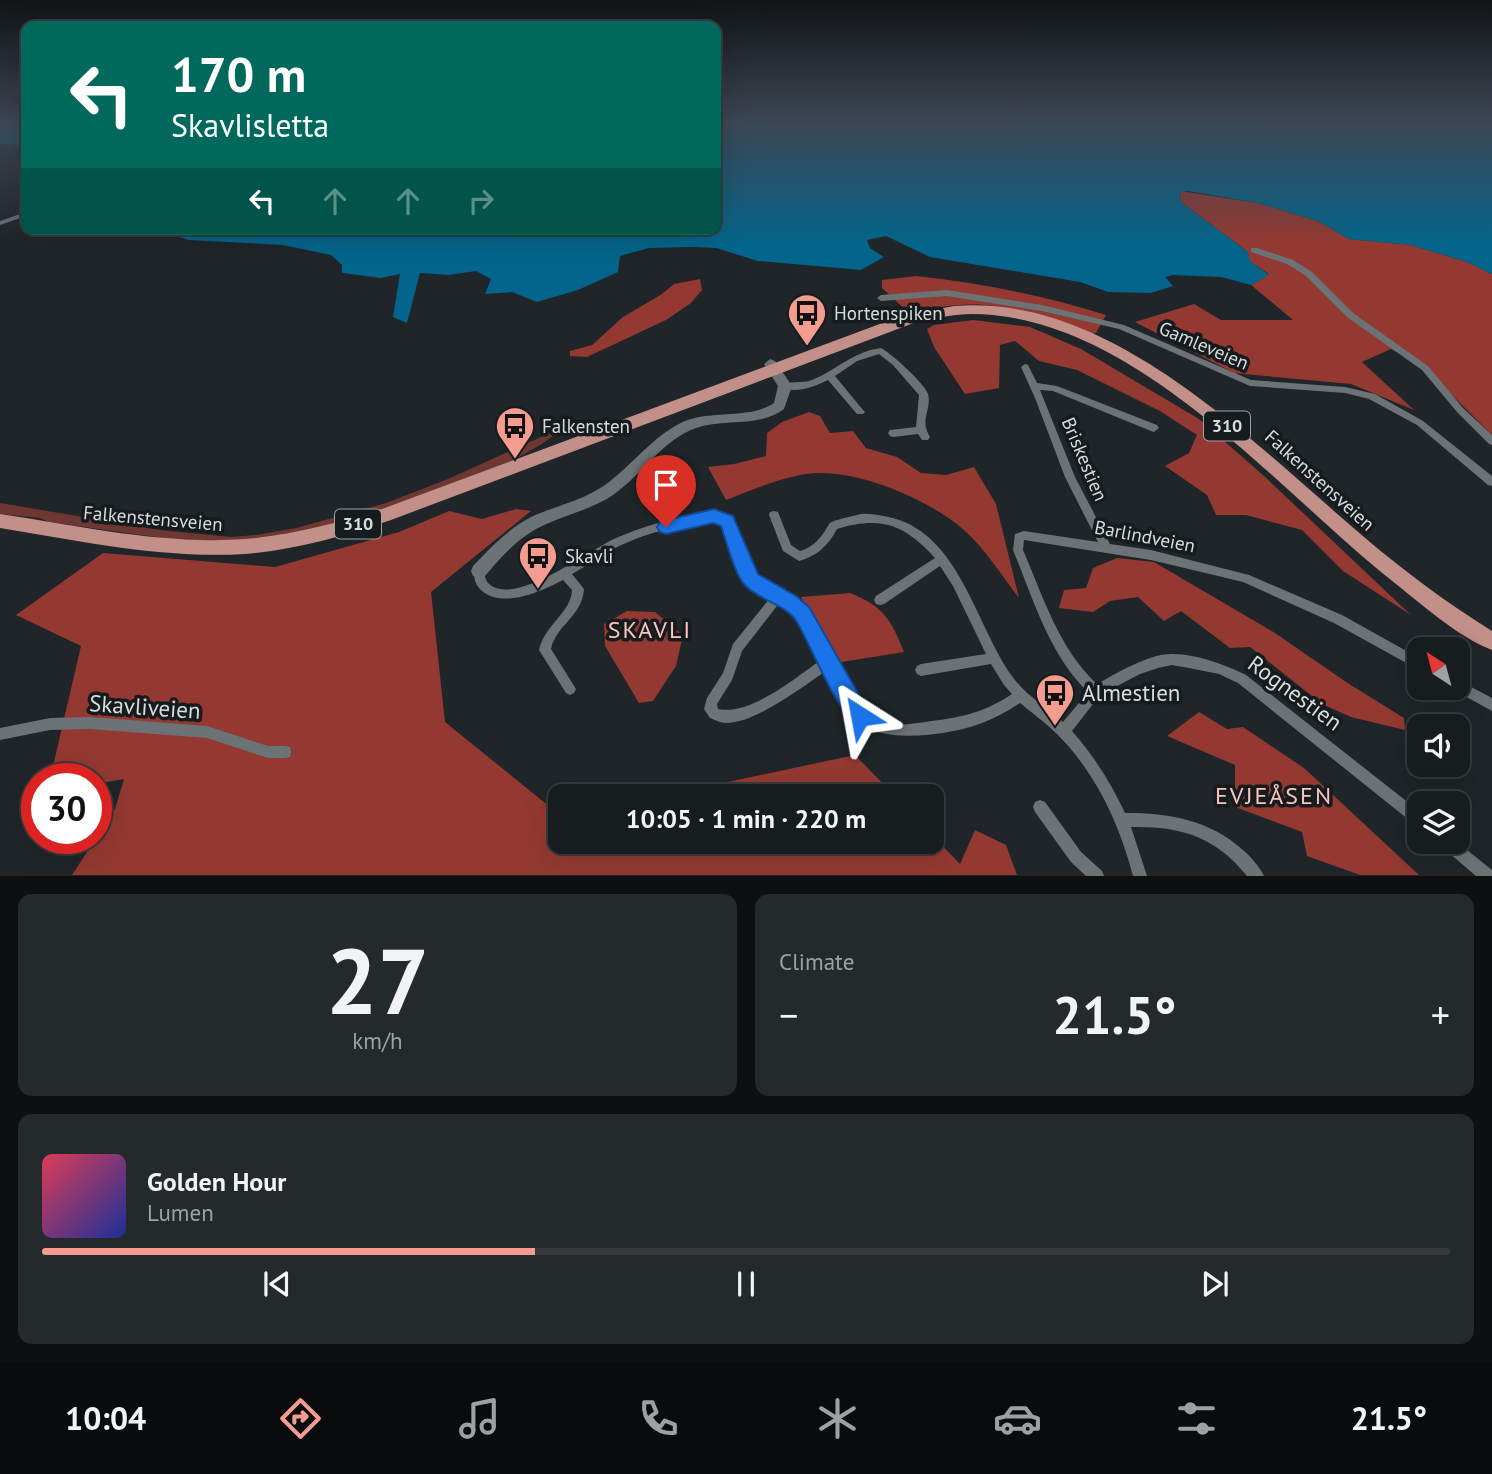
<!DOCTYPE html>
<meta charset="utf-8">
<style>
:root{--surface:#171c1e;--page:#24292b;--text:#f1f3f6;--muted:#9ea1a4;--line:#363a3c;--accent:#f59c91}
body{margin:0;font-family:"PT Sans",sans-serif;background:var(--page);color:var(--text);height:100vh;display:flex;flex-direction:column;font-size:26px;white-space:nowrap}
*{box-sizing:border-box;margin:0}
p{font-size:23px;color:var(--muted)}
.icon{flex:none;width:38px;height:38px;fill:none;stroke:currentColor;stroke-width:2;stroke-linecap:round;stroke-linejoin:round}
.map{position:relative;height:876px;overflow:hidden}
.details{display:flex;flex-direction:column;gap:18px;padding:18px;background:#0d0f10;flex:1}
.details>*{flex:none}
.guide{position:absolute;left:21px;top:21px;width:700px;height:214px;border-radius:14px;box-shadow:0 7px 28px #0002,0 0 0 2px var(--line);background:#00695c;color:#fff;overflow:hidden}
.needle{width:46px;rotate:324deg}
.tools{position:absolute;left:1407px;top:637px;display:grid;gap:14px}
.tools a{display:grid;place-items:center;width:63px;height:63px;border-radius:14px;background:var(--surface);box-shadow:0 7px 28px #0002,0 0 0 2px var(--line);font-size:35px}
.speed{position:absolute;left:21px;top:763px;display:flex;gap:14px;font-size:35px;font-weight:700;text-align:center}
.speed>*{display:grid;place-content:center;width:91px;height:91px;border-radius:50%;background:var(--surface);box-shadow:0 7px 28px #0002,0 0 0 2px var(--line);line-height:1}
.speed .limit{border:10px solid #d22;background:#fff;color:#111}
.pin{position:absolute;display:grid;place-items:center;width:60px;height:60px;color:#fff;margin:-72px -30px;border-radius:50% 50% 50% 0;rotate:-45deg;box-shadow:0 0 7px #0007}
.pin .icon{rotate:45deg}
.me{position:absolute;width:77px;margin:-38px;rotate:326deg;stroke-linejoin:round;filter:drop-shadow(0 0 5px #0008)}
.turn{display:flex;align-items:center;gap:24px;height:147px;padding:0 35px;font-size:32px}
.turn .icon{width:91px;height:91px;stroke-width:2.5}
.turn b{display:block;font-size:49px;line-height:60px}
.lanes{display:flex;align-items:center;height:66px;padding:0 35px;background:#0003;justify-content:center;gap:35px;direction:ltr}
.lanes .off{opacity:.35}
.big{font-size:52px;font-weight:700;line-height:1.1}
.details .tile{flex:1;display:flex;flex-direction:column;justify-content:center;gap:10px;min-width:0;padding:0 24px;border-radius:14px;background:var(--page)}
.details .dial{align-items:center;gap:0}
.dial b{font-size:91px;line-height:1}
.song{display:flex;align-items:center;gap:21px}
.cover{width:84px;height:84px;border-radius:10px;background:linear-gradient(135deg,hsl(350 70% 55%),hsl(230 70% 35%))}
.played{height:7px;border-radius:4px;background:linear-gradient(90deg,var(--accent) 35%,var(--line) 35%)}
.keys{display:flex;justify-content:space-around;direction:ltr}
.heat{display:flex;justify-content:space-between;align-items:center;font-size:38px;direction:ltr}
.details .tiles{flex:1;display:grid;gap:18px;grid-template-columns:1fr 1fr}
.tile:last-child{grid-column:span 2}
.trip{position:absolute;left:548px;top:784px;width:396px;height:70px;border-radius:14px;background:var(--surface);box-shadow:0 7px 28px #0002,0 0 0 2px var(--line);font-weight:700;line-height:70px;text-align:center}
.tab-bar{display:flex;height:112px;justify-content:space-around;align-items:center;background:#090b0c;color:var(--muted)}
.tab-bar .icon{width:49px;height:49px}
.tab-bar .active{color:var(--accent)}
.tab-bar b{font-size:32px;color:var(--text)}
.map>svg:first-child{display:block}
.green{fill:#6e3731}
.forest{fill:#933931}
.water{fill:#03658b}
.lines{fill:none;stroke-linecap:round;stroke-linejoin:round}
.street{fill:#6c7376;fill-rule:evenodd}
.secondary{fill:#6c7376;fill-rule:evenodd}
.primary{fill:#c28f89;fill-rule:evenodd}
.route{fill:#1a73e8;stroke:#114b97;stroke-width:2}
.labels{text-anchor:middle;stroke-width:7;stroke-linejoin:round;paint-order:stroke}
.shield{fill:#161b1e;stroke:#9ea2a4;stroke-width:2}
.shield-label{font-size:18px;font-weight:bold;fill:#d9dcde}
.poi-label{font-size:19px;fill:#d9dcde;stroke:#161b1e;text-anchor:start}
.street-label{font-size:19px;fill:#d9dcde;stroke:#161b1e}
.near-poi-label{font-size:23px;fill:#d9dcde;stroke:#161b1e;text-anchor:start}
.near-street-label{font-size:23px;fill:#d9dcde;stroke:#161b1e}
.near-neighbourhood-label{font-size:24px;letter-spacing:2px;fill:#f9c6bf;stroke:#161b1e}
</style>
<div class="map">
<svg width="1492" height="876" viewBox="0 0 1492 876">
<rect width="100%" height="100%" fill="#1f2528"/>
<path class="green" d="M570 424 540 445 505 465 364 519 244 542 170 539 49 522 40 518 0 514V503L160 530 231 537 256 535 296 528 386 503 448 479Z"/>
<path class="forest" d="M1180 191 1258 203 1318 221 1349 239 1411 245 1467 262 1492 274V435L1425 368 1391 349 1362 362 1414 410 1351 384 1234 373 1135 322 1194 304 1221 320H1293L1251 285 1269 274 1249 261 1248 252 1181 202Z
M916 276C981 283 1043 295 1106 315L1096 333 1090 334C1056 323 1020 307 984 305 959 303 933 308 908 312L882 288V280Z
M700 279 702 290 691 303 666 320 587 357 570 356V351L592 345 623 317 662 294 674 284Z
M973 320 1030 327 1081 349 1199 419 1264 476 1411 615 1343 571 1302 530 1246 515H1216L1207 495 1165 466 1189 453 1197 435 1160 411 1077 370 1039 361 1015 341 1000 345 999 388 965 394 934 347 927 329 934 325Z
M809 412 820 416 830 433 853 431 866 448 897 457 921 473 946 475 974 467 996 504 1019 598C1002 576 986 550 965 531 932 501 864 472 819 473 792 473 751 490 726 500L708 467 734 464 766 456 767 433 782 422Z
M516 509 531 511 431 592 445 722 560 815V842H931V834L960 864 975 830 1006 845 1017 875H72L115 809 124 779 96 784V779H50L81 646 16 615 103 553 275 567 399 532 449 511 482 519Z
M1117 558 1154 562 1275 633 1349 684 1404 718 1405 730 1351 717 1322 704 1250 647 1230 648 1181 611 1164 621 1138 597 1110 601 1093 612 1059 608 1064 590 1086 588 1093 568Z
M850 593C883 606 891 619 904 652L835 663 801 597Z
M627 611 655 612 683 635 676 666 653 701 639 703 605 646 604 624Z
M1199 712 1227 729 1243 727 1304 768 1419 875H1360L1307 856 1302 832 1235 807V765L1167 736Z
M855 755 895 796H662Z"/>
<path class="water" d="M0 123H26V145L0 144Z
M716 123H1492V274L1467 262 1411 245 1349 239 1318 221 1258 203 1188 191 1180 192 1181 202 1248 252 1250 261 1269 275 1251 285 1221 277 1173 275 1165 277 1173 286 1151 293 1108 292 1080 282 930 257 886 236 867 240 870 248 884 257 861 270 758 261 716 248 693 247 649 248 620 256 618 272 578 290 537 302 512 292 485 294 491 279 476 271 448 275 420 273 407 323 393 317 400 274 381 278 342 273V265L331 255 283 245 189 240 153 229H716Z"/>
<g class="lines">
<path class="street" d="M26 212V216L0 225V221Z
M1251 248H1257L1293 260 1312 272 1353 313 1428 366 1463 408 1492 435V445L1489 444 1457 412 1422 370 1347 317 1306 276 1287 264 1251 252Z
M947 290 1042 305 1124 325 1251 380 1345 387 1375 394 1423 421 1492 476V486L1488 485 1417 425 1369 399 1345 393 1250 386 1119 329 1042 311 947 296 881 301 877 298 881 295Z
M881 348C891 353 925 384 928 394 932 409 919 420 930 437L928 440H922L918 434 893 437 890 436 888 433 890 430 916 427 919 395 893 365 879 354 857 361 835 376 863 410 865 412 863 414H857L828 380C814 387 794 395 780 386 789 380 802 384 812 380 837 370 852 352 881 348Z
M1025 364 1028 365 1037 383 1057 386 1157 425 1159 428 1154 432 1151 431 1053 391 1040 390 1075 477 1110 544 1151 550 1249 575 1342 615 1419 658V670L1334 623 1243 582 1151 560 1024 540 1023 550C1043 596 1059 649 1097 684 1117 673 1150 653 1173 654 1196 654 1226 665 1246 675L1419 811V826L1414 824 1238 683 1219 674 1189 668 1172 665 1158 668 1140 674 1100 695 1072 731C1094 756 1111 783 1125 813 1169 813 1210 820 1243 850 1251 857 1259 866 1264 876H1247C1215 836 1180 826 1131 827L1147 876H1133C1119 823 1096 773 1057 734 1046 723 1032 713 1020 703 1008 711 996 718 982 723 954 734 893 743 866 727 846 716 835 690 826 671 802 687 756 723 726 723 721 723 715 720 710 718L704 709 707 698 723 673 733 644 770 598 758 592 746 583 727 528 720 521C687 522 649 532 619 546 603 554 588 565 572 574L584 589C582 617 556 625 551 649L576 689 574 693 570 695 566 693 539 650C545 624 571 613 572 590L563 580C542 591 500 611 479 588 474 582 473 575 475 568L479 566 483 568C485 573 484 578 488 583 514 609 590 549 616 538 649 524 687 513 722 513 741 522 745 549 751 567 751 568 754 577 755 577 765 592 792 592 804 607 830 638 843 711 884 723 899 727 917 723 932 721 963 717 985 712 1012 694L1004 685 991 664 921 676 917 674 915 670 917 666 921 664 986 654 953 586 940 566 884 604 880 605 876 604 874 600 876 596 935 558C904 524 881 516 837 529 828 546 817 556 799 561L783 551 769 515 770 512 774 511 778 512 791 545 800 551C811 548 818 541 825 531 826 529 829 524 830 523 836 519 854 516 861 514 873 513 882 516 893 518 960 536 976 626 1012 676 1025 695 1046 707 1063 722L1088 692C1049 655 1033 598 1013 550L1015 534 1024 531 1098 542 1065 477 1035 398 1021 367ZM780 602C802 614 811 639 821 660 795 678 750 716 718 709L717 704 732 680 742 651Z
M1458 680 1492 698V711L1454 690 1453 688H1458Z
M90 717 207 726 268 746H285L290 747 291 752 290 757 285 758H268L207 738 90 729 50 730 0 740V728L50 718Z
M1040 800 1045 802 1081 852 1102 871 1104 876H1086L1071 862 1035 812 1033 807 1035 802Z
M1440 842H1457L1492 870V876H1476L1442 847Z"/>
<path class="secondary" d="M770 359 775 361 792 386 784 409C759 428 724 418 696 428 662 440 642 475 613 495 591 510 564 515 540 527 518 538 501 557 485 576L479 578 473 576 471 571 473 566C490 548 508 529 531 517 555 506 582 501 605 485 633 465 653 435 685 421 712 410 751 419 774 403L778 386 764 364Z"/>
<path class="primary" d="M954 306C1111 293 1254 444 1364 537 1404 571 1447 603 1492 631V650C1458 637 1420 603 1391 580 1274 487 1134 315 972 314 954 314 937 318 919 321L391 520C344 536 295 550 245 554 163 559 80 541 0 528V514C81 526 163 545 245 539 292 535 337 523 382 509L904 315Z"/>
</g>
<linearGradient id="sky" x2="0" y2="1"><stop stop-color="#111416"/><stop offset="0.5" stop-color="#3c4653"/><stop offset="1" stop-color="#3c4653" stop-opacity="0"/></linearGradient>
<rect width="1492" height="245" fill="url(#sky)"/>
<path class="route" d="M714 509 733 516 758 574 796 596 809 607 871 716 868 723 860 726C838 717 811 645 797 622 785 603 759 601 745 585 735 576 726 540 721 526L713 523 666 534 660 532 657 527 660 522 666 520Z"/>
<defs>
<g id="bus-pin" transform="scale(2.0125)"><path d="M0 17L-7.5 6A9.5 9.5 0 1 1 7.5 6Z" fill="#f59c91" stroke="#161b1e"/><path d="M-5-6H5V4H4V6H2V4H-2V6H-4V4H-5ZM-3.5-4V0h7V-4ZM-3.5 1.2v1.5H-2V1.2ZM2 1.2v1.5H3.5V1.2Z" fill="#111"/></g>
</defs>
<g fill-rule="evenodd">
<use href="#bus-pin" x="807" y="313"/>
<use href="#bus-pin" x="515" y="426"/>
<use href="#bus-pin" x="538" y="556"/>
<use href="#bus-pin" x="1055" y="693"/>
</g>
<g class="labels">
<g class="shield">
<rect x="1204" y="411.5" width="46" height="29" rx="5"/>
<rect x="335" y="509.5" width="46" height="29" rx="5"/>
</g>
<g class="shield-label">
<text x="1227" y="432">310</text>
<text x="358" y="530">310</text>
</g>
<g class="poi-label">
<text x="834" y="320">Hortenspiken</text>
<text x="542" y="433">Falkensten</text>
<text x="565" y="563">Skavli</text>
</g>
<g class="street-label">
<text transform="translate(1204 345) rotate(23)" y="7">Gamleveien</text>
<text transform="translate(1085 459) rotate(67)" y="7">Briskestien</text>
<text transform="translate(1320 480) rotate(42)" y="7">Falkenstensveien</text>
<text transform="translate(153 518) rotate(5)" y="7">Falkenstensveien</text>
<text transform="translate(1145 536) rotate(11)" y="7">Barlindveien</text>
</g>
<g class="near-poi-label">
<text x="1082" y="701">Almestien</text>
</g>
<g class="near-street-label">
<text transform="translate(1295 693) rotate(36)" y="8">Rognestien</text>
<text transform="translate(145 707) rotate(4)" y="8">Skavliveien</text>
</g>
<g class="near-neighbourhood-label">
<text x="650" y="638">SKAVLI</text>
<text x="1274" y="804">EVJEÅSEN</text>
</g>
</g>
</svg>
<div class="tools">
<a><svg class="needle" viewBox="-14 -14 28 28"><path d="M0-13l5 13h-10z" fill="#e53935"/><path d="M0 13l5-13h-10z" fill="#9ea1a4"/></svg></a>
<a><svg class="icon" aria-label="sound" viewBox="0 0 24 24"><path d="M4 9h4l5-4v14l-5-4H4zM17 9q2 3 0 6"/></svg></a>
<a><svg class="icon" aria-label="layers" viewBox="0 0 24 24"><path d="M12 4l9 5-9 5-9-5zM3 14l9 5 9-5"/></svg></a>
</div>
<div class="speed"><div class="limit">30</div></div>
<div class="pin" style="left:666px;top:527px;background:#d93025"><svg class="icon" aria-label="arrive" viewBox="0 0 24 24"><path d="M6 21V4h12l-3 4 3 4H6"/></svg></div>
<svg class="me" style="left:860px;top:716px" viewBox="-20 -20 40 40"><path d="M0-17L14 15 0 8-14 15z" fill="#1a73e8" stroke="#fff" stroke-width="4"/></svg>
<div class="trip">10:05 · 1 min · 220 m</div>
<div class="guide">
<div class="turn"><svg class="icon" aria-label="left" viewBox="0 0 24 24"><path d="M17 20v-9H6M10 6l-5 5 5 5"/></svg><div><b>170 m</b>Skavlisletta</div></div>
<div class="lanes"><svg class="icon" aria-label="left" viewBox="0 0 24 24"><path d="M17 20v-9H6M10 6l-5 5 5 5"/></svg><svg class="icon off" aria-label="ahead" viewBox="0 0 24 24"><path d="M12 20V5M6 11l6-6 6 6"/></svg><svg class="icon off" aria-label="ahead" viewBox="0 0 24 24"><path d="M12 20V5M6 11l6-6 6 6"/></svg><svg class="icon off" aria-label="right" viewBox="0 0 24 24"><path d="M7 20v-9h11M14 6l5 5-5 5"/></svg></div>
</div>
</div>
<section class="details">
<div class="tiles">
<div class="tile dial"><b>27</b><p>km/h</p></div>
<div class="tile"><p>Climate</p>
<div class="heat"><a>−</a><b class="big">21.5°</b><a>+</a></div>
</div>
<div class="tile">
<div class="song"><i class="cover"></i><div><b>Golden Hour</b><p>Lumen</p></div></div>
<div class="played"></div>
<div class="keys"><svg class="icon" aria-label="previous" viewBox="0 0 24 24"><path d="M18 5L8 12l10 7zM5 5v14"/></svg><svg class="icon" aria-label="pause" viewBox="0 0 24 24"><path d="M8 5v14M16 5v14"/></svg><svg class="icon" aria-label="next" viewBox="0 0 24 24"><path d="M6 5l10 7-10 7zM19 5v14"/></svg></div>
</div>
</div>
</section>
<nav class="tab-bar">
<b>10:04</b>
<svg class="icon active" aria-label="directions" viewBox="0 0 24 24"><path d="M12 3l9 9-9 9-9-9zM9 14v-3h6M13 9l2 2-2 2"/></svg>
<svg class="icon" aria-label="music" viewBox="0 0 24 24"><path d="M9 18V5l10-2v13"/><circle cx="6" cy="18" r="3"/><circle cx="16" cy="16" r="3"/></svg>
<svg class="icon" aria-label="phone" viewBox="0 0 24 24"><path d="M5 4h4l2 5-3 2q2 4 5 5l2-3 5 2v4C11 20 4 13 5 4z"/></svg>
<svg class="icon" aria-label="climate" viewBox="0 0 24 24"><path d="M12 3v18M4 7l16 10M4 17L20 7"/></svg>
<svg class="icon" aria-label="car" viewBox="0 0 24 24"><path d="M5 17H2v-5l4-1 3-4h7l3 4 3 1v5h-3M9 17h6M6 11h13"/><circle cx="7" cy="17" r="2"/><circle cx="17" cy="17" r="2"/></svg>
<svg class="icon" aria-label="filters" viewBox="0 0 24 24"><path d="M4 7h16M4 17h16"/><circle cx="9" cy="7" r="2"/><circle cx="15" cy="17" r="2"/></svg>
<b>21.5°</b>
</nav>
